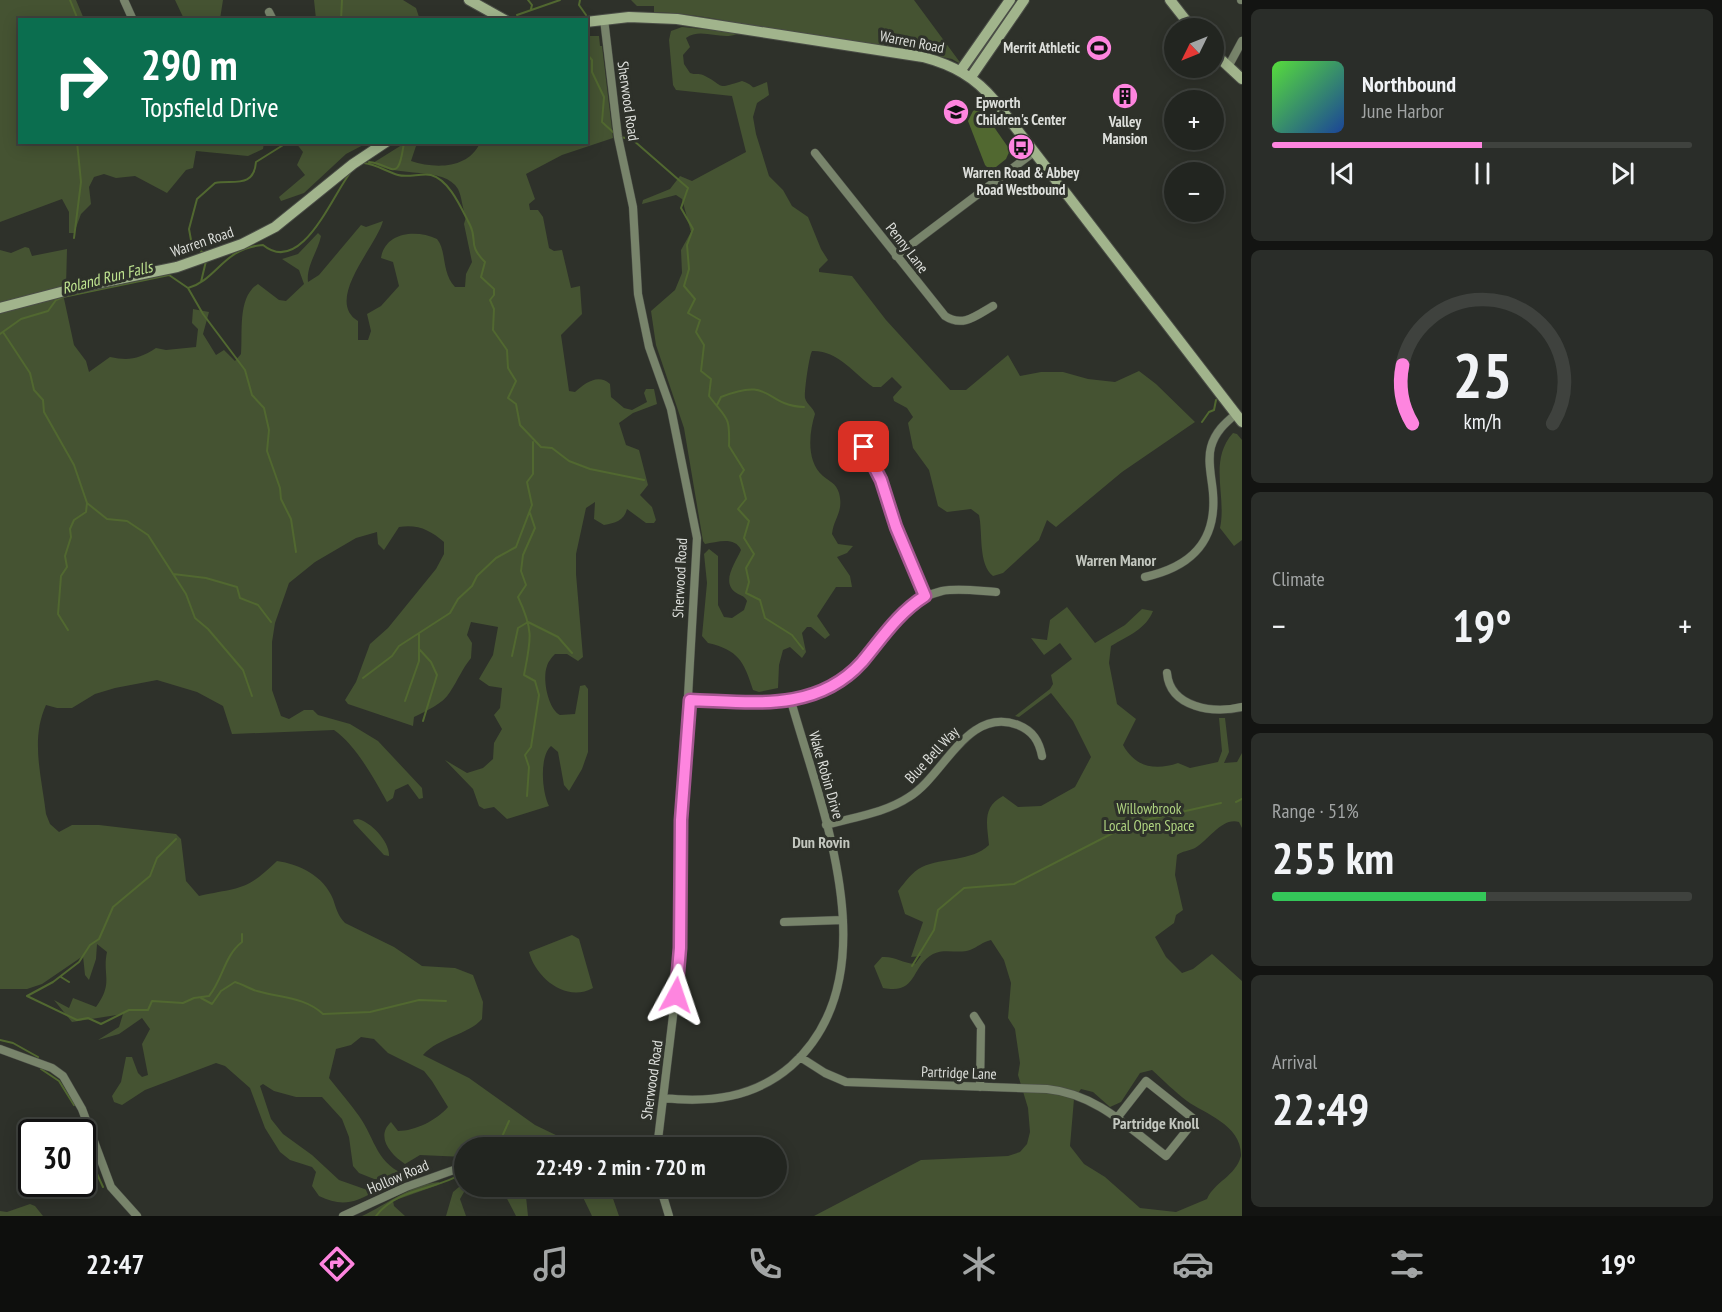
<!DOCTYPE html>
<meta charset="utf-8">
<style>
:root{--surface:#222520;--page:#2a2d29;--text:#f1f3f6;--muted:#a2a5a5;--line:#3f423e;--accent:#fe85df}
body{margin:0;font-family:"PT Sans Narrow",sans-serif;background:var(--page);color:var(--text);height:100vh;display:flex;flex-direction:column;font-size:22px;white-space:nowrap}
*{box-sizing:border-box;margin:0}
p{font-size:20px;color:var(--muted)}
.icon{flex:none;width:33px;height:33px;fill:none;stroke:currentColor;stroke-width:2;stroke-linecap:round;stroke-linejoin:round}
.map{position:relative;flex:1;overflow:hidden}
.panel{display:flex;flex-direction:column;gap:9px;padding:9px;background:#131412;width:480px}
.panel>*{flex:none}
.top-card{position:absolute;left:18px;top:18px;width:570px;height:126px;border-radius:0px;box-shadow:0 3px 15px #0003,0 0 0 2px var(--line);background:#0b6e4f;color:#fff;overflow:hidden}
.needle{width:39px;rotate:227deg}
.tools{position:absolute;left:1164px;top:18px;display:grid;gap:12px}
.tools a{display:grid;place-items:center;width:60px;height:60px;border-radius:50%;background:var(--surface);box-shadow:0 3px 15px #0003,0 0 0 2px var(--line);font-size:30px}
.speed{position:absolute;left:18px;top:1119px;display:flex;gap:12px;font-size:30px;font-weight:700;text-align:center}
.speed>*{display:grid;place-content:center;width:78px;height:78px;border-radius:50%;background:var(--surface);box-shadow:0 3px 15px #0003,0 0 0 2px var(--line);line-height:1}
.speed .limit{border:3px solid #111;border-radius:9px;background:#fff;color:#111}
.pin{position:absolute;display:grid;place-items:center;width:51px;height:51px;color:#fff;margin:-26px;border-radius:12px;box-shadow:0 3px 9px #0006}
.me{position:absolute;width:66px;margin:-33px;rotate:5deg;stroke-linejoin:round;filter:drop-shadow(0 0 4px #0008)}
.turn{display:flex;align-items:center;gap:21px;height:126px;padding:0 24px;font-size:27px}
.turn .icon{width:78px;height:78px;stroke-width:2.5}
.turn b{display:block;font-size:42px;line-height:51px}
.big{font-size:45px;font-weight:700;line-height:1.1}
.panel .card{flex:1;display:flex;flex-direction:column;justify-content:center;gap:9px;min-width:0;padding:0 21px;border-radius:9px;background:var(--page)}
.panel .dial{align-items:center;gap:0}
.dial svg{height:156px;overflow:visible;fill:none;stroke:var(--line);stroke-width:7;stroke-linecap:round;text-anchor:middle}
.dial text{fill:var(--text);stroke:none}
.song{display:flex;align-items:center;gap:18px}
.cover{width:72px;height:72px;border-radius:9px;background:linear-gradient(135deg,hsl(110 70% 55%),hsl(220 70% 35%))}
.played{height:6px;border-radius:3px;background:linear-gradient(90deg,var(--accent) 50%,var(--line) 50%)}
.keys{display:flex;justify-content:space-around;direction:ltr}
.heat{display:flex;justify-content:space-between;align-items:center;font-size:33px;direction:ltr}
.charge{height:9px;border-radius:4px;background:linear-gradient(90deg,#34c759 51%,var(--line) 0)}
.trip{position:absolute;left:454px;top:1137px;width:333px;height:60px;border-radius:30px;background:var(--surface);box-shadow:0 3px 15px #0003,0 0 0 2px var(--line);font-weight:700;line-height:60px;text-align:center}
.dock{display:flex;height:96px;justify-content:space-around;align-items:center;background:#0e0f0d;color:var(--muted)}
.dock .icon{width:42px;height:42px}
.dock .selected{color:var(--accent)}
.dock b{font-size:27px;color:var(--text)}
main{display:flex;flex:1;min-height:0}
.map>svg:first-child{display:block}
.green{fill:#455332;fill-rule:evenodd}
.water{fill:#516830}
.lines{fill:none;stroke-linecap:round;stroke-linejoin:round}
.stream{stroke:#516830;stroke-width:2}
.street-casing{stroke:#4a4d46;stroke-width:9}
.secondary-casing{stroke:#4a4d46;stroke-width:12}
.street{stroke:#78846b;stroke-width:8}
.secondary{stroke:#a1b48c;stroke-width:10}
.route-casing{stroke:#a55691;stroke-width:15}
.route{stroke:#fe85df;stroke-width:10}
.labels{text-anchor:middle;stroke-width:6;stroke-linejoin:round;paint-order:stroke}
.street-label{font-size:15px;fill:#dddfdb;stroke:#2e312a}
.poi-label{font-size:15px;font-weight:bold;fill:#dddfdb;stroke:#2e312a}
.park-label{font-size:15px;fill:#afd380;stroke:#2e312a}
.water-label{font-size:16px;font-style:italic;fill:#bee38f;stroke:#2e312a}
.neighbourhood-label{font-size:16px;font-weight:bold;fill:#c3c7bf;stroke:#2e312a}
</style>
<main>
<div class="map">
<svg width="1242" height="1216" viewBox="0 0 1242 1216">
<rect width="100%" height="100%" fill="#2e312a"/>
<path class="green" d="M0 0H76L84 19 20 20V142L264 143 263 149 248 156 196 151 193 168 186 170 167 193 135 176 116 178 104 174 94 177 89 187 91 204 81 214 74 233H69V212L62 199 0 222Z
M175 0H223L220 19H184Z
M314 0H403L416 8 419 17 423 19H316Z
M631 0H914L962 65 952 59C895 48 837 41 780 31 738 24 697 13 654 12V6H637Z
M682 27 733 32 737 34C721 41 701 27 686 38L690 47 683 55 684 64 690 73C695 75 699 73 703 75 726 86 714 90 742 81 760 87 745 91 767 82L769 95 757 103 753 117 756 134 769 176 783 190 792 206 808 217 821 249 828 260 819 269V272L852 276 886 320 950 390H966L1008 355 1020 376 1041 372H1063L1088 379 1115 382 1139 371 1156 384 1195 422 1122 472 1056 527 1047 520 1039 540 1003 573 993 576C978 564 983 533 979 515L971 509 947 512 938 506 929 470 913 448 908 423 913 417 907 408 894 401 893 397 902 387 892 377 881 387H873C854 374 838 350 812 351 809 356 804 393 805 398 807 405 813 407 815 414 809 433 806 461 823 476 830 482 836 483 839 493 844 512 834 517 832 534L838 544 853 546 847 553 837 557 850 576 852 587H836L817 616 830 635 825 639 811 627H807L802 633 806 652 802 658 790 647 783 650 779 665 778 688 759 692 753 690C744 661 738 650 708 643L702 636 707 583 704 554 709 549 718 556V605L724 617 732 618 744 610 747 601C744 595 740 596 735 592 721 581 736 562 741 550 735 536 717 542 705 544L703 541 684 428 656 345 651 311 675 290 682 273 681 250 691 232 682 199 676 195 642 204 643 200 670 189 680 176 692 181 746 152 732 96 676 90 673 85 669 40 671 31Z
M587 36H599L600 46H602L613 138 562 155 526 174 535 199 529 204 530 210H538L543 217 549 248 554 251 562 250 571 288 580 286 582 314 561 335 569 391 575 392C585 383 598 373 610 384L611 397 624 408 632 410 647 402 644 393 646 389H654L657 404 633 413 619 423 626 445 639 450 648 485 640 495 652 507 656 520 654 523H646L627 509C624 521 615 523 604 525L594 519 595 502 586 508 576 554V574L583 657 578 661 567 654H555C552 657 548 662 547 666 542 679 548 709 560 715L575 714 580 686 585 685 588 689V752L582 769 569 791 564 785 558 752 551 746C539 757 542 792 549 806L507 819 494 807 484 809 479 806 473 789 445 760 467 773 483 768 493 759 494 743 502 729 494 715 500 708 502 688 489 686 479 679 493 655 498 627 471 622 467 635 472 643 471 658C462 669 458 680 450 692 443 704 426 711 414 717L413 726 348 704 345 700 356 682 370 644 388 628 436 569 444 554V542C430 530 418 524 399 527L384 550 378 544 377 532 356 538 315 562 289 583 275 623 272 642V690L281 716 289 719 304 710H313L318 715 350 724 378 741 422 788 423 798 419 799 408 784 395 790 393 798 387 802C375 780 355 744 334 730L232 734 223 706 197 692 157 680 115 688 95 694 72 708H57L46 705C30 740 42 778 46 814L50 824 59 832 72 825H99L176 834 181 839 186 881 199 896C240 887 245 892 277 861 299 864 324 876 333 899 336 908 338 916 345 923L394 947 422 966 455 968 473 975 483 1002 482 1019C468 1035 439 1037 423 1055L469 1078 535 1125 562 1138 593 1147 465 1148V1157L420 1155 405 1164C391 1155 375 1137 391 1122L398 1131C415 1131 437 1120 448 1107L432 1081 424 1071 388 1053 374 1039 361 1037 351 1045 336 1049 329 1078C339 1091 350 1103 359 1116 376 1140 376 1165 409 1176L400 1180 374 1179 359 1173 353 1166 349 1137 342 1119 322 1097H296L274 1091 263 1084 260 1086 271 1119 283 1134 312 1155 339 1180 373 1192C354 1204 339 1206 319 1196L312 1186 316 1172 312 1167 290 1160 280 1152 265 1128 250 1088 225 1066 216 1063 145 1090 122 1105 114 1102 112 1096 121 1082 126 1057H132L138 1073 142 1077 148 1075 142 1044 150 1029 142 1018 119 1034 98 1040 119 1027 123 1014 72 1022 54 1000 69 1008 73 998 96 1007C114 982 102 976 107 952L97 944 96 959 89 980 85 975 83 956 42 984 27 989H0V250L11 253 25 247 29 248 32 256 67 249 66 287 63 294 74 345 86 361 89 372 110 357C129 361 139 359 156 348L166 350 196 347 198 329 192 323 193 309 209 312 203 334 216 355 224 350 235 361 241 354C243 333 237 297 258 284L279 300 286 301 304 284 299 270 282 259 298 254 318 233 321 236C318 251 306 266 308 282L319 275 361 225 366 227 383 221C376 247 324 300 358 321V340H368L371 331 367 314 381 306 399 286 393 262 381 258C385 232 416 229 437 239 447 251 441 272 455 287H465L466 274 472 262 464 224 466 217C462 208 462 197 458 189 445 166 397 178 373 163L405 143H417L411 161C435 169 468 169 480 143L586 142Z
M296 143H367L346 154 304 193 281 201 279 197 305 175 297 165 303 152Z
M1233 433 1237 434 1242 440V540L1234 546 1220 528C1227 496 1208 461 1233 433Z
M1067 607 1095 643 1125 625 1142 609 1153 611C1146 629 1128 636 1111 646L1109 663 1117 704 1136 719 1123 745C1135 767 1155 771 1178 763L1190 768 1218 762 1222 751 1219 718H1225L1229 752 1224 763 1237 762 1242 753V828L1239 822C1222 817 1209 840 1195 848 1189 851 1182 851 1177 855L1175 875 1183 910 1176 915 1174 923 1155 937 1166 957 1182 973 1193 969 1212 954 1242 981V1216H814L921 1160 1008 1156 1020 1152 1027 1144 1030 1132 1028 1108 1018 1075 1020 1063 1015 1029 1008 1018 1011 983 1004 960 991 940C982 942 978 947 970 950 959 954 944 948 933 954 910 967 918 995 883 988L874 966 882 957C895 956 902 963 915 964L921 956 911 957 923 922 905 914 898 891C905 882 912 872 922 867 943 857 971 862 989 845 987 824 982 807 1003 796L1018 807 1041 806 1075 787 1091 757 1073 721 1051 693 1019 717 1015 716 1050 689 1053 684 1051 675 1072 659 1060 643 1044 655 1031 638 1047 640 1050 620ZM1152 1070C1163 1080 1175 1092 1187 1101 1205 1114 1242 1125 1241 1156 1235 1177 1215 1181 1207 1199L1176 1212 1140 1208 1105 1177 1084 1164 1070 1146 1074 1099 1081 1089 1093 1092 1110 1107 1121 1102 1140 1073Z
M358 819C371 822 390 842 389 856L384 855 354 823 353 820Z
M572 935 579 939 593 988C566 1003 536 978 529 952Z
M439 1182 438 1185 393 1201 394 1206 405 1216H362C388 1204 409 1185 439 1182Z
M465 1182V1186L474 1187 464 1192 460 1199 466 1216H446L453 1192Z
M501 1187H525L528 1216H516Z
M578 1187H609L619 1216H592Z
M30 1204 35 1206 43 1216H0V1211L7 1212Z"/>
<path class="water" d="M980 107 1010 150 1006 159 991 171 985 165 968 121 973 111Z"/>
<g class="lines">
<path class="stream" d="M70 0 78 20
M528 0 532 5 531 9
M580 0 579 5 586 15
M517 15 560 0
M341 20 342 0
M586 38 588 28
M586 53 592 60V72L604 97 602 122 614 133
M621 137 633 140 688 188 681 208 693 229 687 245 689 269 684 286 695 299 688 313 700 320 696 332 704 345 701 371 711 379 709 396C727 420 730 415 729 446L744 470 740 476 746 499 738 509 749 521 744 538 754 554 746 568 749 582 746 593 760 600 765 618 792 635 803 649
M369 162C393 164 398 186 404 142
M364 163C376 164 387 172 398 175 408 178 421 173 431 175 450 180 462 210 470 225 478 241 467 244 485 262L481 277 494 289V295L490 300 494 309 493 330 507 350 508 368 516 381 508 398 516 404 520 425 541 447 552 448 569 461 590 469 644 480
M74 238 81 182 77 142
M203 253 191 240 189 229 197 199 215 183C234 180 254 188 256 162L288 142
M201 282 206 261
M188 288 203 314 245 370 252 395 264 408 269 430 267 451 280 488 281 499 291 519 296 552
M3 332 30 373 34 390 43 400 44 412 74 465 87 503 86 512 74 520 70 529 71 537 65 556 67 567 61 576 58 614 68 630
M0 334 21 319 48 311 56 300 63 297 169 275 188 288C217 280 223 248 263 245 301 276 331 198 350 173
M717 405 721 397C773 376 763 405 804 407
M1202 422 1209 412 1214 410 1216 400
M87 503 107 519 127 521 148 535 186 594 195 618 208 629 243 670 252 696
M173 574 206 578 237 587 240 598 258 605 271 622
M528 622 558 637 572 653
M420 650 431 662 437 675 423 721
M512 656 518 628 528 622
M363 678 392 656 399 646 450 613 458 599 472 586 477 576 496 558 516 547 532 505 527 482 533 474V442
M405 701 419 661V634
M527 796 529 767 525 755 531 747 539 695 535 681 524 675C531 639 534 631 518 597L526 585 521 571 523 555 535 528 530 513
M1236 802 1242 799
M912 966 934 930 938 910 964 888 1014 884 1113 833 1150 819 1221 803
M61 977 69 982
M27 996 77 1020 88 1018 101 1024 129 1010H148L152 1001 183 1003 194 998 209 996C223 979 224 956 242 942V934
M27 996 53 982 79 962 90 945 99 939 113 907 150 876 157 858 176 839
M201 998 212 1004 221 991 235 982C242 984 250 989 257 991 281 998 305 997 323 1014L370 1012 419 1000 446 1001
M0 1040 13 1043 38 1057
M41 1069 59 1081 74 1105
M80 1118 92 1163 103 1187
M497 1148 509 1121
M376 1216C398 1187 436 1191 465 1172"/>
<g class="street-casing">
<path id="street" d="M124 0 133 20
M1241 0H1242
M269 12 273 20
M604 19 618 137 633 207 638 294 649 347 671 409 697 538 681 820 679 966 657 1148
M1228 67 1242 41
M815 153 945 316C963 328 977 315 993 306
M896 256 1034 152
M858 437 881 480 896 527 925 596
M1145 577C1190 567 1217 543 1213 493 1212 479 1207 461 1211 447 1215 432 1225 423 1236 414
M1167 673C1170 708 1214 714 1242 707
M689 700C734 701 783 710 825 690 872 667 889 603 942 591 959 588 979 591 996 592
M826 825C854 817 885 813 909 797 944 776 967 706 1018 725 1033 731 1039 741 1042 756
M784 922 843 920
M974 1016 981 1027 980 1087
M0 1049 52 1068 63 1076 82 1109 111 1187 137 1216
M800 1057 825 1073 846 1082 1047 1089C1096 1094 1128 1127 1166 1156L1195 1120 1146 1081 1117 1118
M663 1098C710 1103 754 1098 791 1066 892 976 821 808 791 701
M660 1186 669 1216
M343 1216 406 1187 465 1166"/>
</g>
<g class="secondary-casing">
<path id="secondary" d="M469 0 505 20
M1170 0 1192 28
M586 22 629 17 677 19 923 57C953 65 975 77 995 101L1242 422
M1214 53 1242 79
M961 70 1010 0
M971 77 1024 0
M0 308 80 287 177 267 242 244 275 227 353 164 386 142"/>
</g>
<use href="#street" class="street"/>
<use href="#secondary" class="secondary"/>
</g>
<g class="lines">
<g class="route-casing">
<path id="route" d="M676 995 680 948 681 820 690 700C751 702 816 713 862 662 882 638 898 613 925 596L896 527 881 480 864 447"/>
</g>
<use href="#route" class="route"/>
</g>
<defs>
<g id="stadium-disc" transform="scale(1.35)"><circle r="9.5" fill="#fe85df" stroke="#2e312a"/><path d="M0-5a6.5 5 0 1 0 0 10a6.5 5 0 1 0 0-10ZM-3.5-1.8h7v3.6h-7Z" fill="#111"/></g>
<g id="building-disc" transform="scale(1.35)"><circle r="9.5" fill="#fe85df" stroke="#2e312a"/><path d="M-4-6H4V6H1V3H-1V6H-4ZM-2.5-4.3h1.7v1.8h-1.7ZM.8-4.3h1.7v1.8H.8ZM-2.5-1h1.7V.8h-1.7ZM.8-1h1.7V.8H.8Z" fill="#111"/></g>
<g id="school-disc" transform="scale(1.35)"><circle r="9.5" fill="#fe85df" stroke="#2e312a"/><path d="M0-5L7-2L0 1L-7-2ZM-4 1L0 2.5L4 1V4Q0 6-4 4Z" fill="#111"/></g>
<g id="bus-disc" transform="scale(1.35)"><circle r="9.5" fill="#fe85df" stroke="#2e312a"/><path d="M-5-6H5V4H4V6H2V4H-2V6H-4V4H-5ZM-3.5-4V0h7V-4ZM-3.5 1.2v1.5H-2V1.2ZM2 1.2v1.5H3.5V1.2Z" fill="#111"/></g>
</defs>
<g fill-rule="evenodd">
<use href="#stadium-disc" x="1099" y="48"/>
<use href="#building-disc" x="1125" y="96"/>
<use href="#school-disc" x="956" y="112"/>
<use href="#bus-disc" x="1021" y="147"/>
</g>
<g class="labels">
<g class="street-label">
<text transform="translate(912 42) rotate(11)" y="5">Warren Road</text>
<text transform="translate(628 101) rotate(82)" y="5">Sherwood Road</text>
<text transform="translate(202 242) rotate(-19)" y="5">Warren Road</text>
<text transform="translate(907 248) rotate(52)" y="5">Penny Lane</text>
<text transform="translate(680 578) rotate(-87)" y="5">Sherwood Road</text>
<text transform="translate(932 755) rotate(-47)" y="5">Blue Bell Way</text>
<text transform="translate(826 775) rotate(74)" y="5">Wake Robin Drive</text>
<text transform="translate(959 1073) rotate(2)" y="5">Partridge Lane</text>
<text transform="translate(652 1080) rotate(-82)" y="5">Sherwood Road</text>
<text transform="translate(398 1177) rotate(-23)" y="5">Hollow Road</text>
</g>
<g class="poi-label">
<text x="1080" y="53" text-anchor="end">Merrit Athletic</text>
<text x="976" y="108" text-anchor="start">Epworth<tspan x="976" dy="17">Children's Center</tspan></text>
<text x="1125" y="127">Valley<tspan x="1125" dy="17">Mansion</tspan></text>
<text x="1021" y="178">Warren Road &amp; Abbey<tspan x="1021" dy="17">Road Westbound</tspan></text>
</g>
<g class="park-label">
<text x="1149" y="814">Willowbrook<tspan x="1149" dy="17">Local Open Space</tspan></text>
</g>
<g class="water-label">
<text transform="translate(107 277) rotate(-14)" y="6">Roland Run Falls</text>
</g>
<g class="neighbourhood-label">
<text x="1116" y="566">Warren Manor</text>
<text x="821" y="848">Dun Rovin</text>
<text x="1156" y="1129">Partridge Knoll</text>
</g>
</g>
</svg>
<div class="tools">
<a><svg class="needle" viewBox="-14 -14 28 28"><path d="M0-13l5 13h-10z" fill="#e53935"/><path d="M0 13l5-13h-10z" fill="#a2a5a5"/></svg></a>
<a>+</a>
<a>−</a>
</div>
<div class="speed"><div class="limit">30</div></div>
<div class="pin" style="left:864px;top:447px;background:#d93025"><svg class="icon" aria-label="arrive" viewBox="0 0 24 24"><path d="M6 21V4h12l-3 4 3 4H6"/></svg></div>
<svg class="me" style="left:676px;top:995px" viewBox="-20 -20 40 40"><path d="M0-17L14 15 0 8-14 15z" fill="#fe85df" stroke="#fff" stroke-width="4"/></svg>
<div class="trip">22:49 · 2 min · 720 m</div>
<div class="top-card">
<div class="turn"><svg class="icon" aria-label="right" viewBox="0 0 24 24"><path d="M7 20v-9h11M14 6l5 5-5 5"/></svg><div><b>290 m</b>Topsfield Drive</div></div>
</div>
</div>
<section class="panel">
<div class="card">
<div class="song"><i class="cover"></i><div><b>Northbound</b><p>June Harbor</p></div></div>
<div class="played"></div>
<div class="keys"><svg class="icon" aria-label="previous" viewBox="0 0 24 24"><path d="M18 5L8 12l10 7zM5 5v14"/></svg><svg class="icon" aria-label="pause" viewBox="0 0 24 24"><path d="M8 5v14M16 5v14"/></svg><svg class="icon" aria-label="next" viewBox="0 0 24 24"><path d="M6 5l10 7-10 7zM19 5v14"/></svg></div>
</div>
<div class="card dial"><svg viewBox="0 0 100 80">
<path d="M14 69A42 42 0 1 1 86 69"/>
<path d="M14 69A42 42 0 0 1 9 39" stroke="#fe85df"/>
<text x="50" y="56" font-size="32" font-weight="700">25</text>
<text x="50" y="72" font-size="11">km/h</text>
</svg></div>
<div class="card"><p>Climate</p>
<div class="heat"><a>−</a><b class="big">19°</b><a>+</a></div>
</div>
<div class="card"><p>Range · 51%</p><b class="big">255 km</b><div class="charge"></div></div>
<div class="card"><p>Arrival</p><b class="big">22:49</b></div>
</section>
</main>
<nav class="dock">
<b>22:47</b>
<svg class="icon selected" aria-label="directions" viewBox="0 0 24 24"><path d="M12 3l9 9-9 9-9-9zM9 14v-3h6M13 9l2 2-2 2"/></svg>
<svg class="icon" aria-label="music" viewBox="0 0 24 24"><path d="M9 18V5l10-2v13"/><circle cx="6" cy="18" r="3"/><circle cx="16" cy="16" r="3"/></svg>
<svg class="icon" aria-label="phone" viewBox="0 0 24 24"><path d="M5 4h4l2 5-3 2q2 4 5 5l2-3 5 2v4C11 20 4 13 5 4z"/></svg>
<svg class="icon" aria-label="climate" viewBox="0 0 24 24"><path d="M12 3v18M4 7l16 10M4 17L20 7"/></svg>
<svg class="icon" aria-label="car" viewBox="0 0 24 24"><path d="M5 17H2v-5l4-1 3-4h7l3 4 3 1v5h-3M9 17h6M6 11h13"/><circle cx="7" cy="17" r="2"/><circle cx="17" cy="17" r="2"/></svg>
<svg class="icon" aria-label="filters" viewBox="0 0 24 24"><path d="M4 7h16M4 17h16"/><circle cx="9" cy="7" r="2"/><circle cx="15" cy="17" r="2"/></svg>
<b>19°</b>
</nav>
